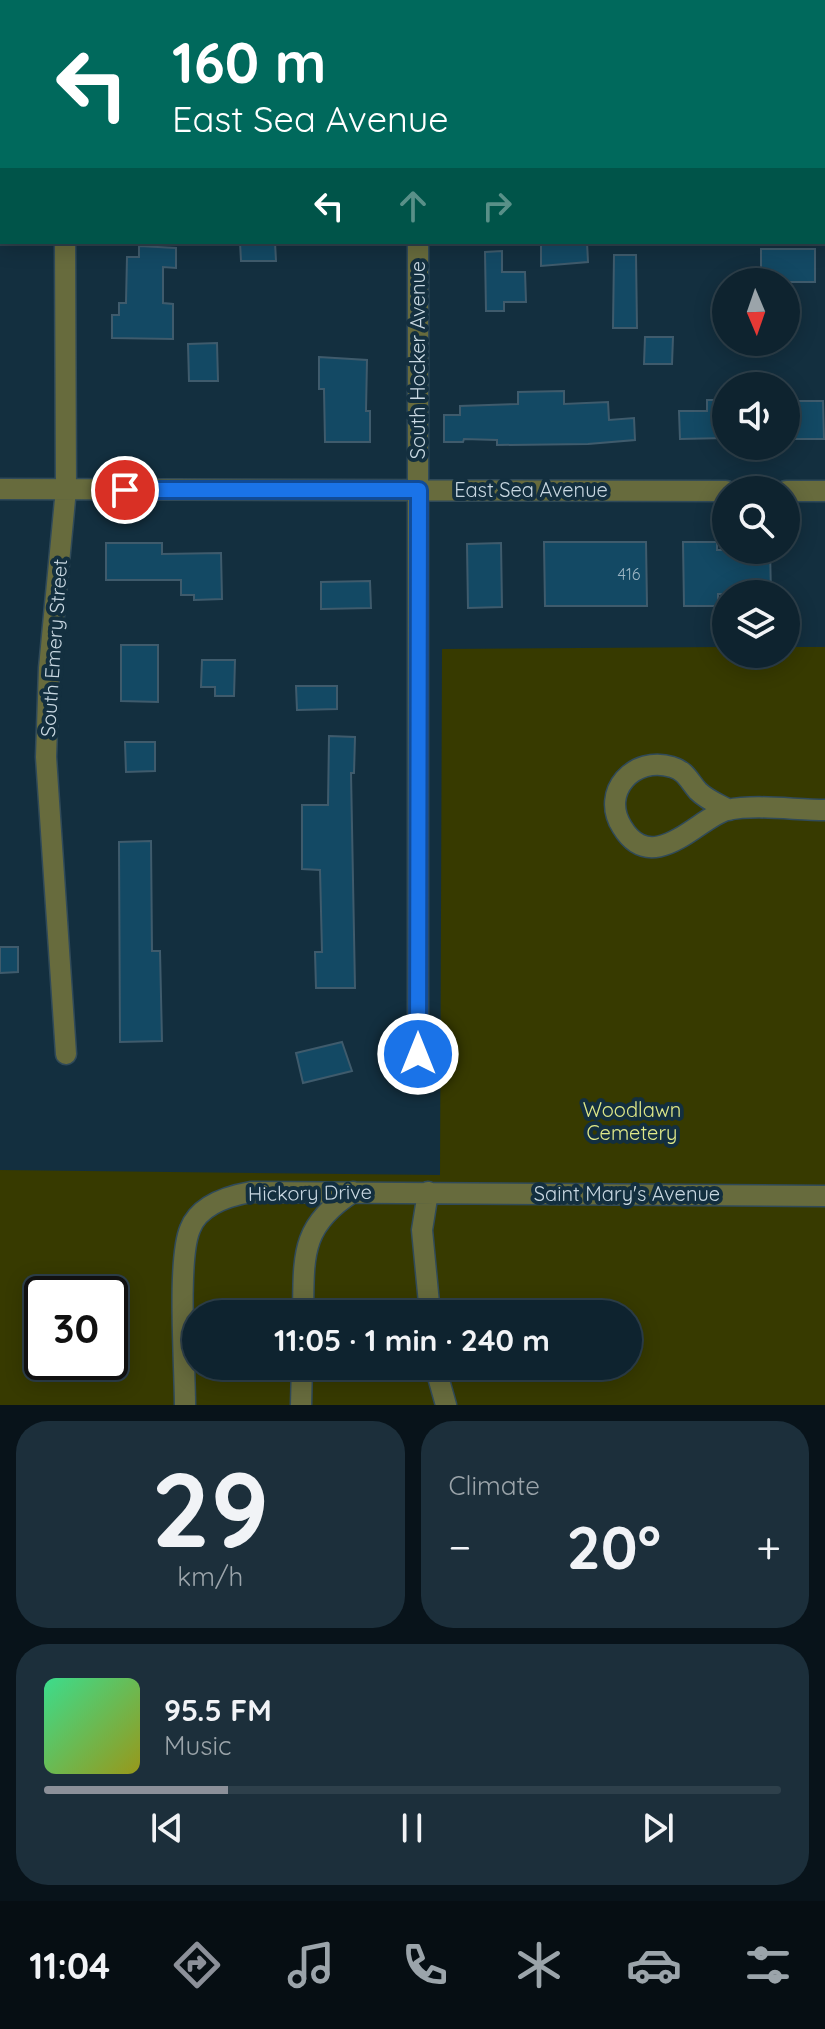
<!DOCTYPE html>
<meta charset="utf-8">
<style>
:root{--surface:#0e232f;--page:#1c2f3b;--text:#f1f3f6;--muted:#9ba4aa;--line:#2e404b;--accent:#8c9099}
body{margin:0;font-family:Quicksand,sans-serif;background:var(--page);color:var(--text);height:100vh;display:flex;flex-direction:column;font-size:30px;white-space:nowrap}
*{box-sizing:border-box;margin:0}
p{font-size:26px;color:var(--muted)}
.icon{flex:none;width:44px;height:44px;fill:none;stroke:currentColor;stroke-width:2;stroke-linecap:round;stroke-linejoin:round}
.map{position:relative;height:1405px;overflow:hidden}
.sheet{display:flex;flex-direction:column;gap:16px;padding:16px;background:#08131a;flex:1}
.sheet>*{flex:none}
.hud{position:absolute;left:0px;top:0px;width:826px;height:244px;box-shadow:0 4px 20px #0003,0 0 0 2px var(--line);background:#00695c;color:#fff;overflow:hidden}
.needle{width:52px;rotate:178deg}
.tools{position:absolute;left:712px;top:268px;display:grid;gap:16px}
.tools a{display:grid;place-items:center;width:88px;height:88px;border-radius:50%;background:var(--surface);box-shadow:0 4px 20px #0003,0 0 0 2px var(--line);font-size:40px}
.speed{position:absolute;left:24px;top:1276px;display:flex;gap:16px;font-size:40px;font-weight:700;text-align:center}
.speed>*{display:grid;place-content:center;width:104px;height:104px;border-radius:50%;background:var(--surface);box-shadow:0 4px 20px #0003,0 0 0 2px var(--line);line-height:1}
.speed .limit{border:4px solid #111;border-radius:12px;background:#fff;color:#111}
.pin{position:absolute;display:grid;place-items:center;width:68px;height:68px;color:#fff;margin:-34px;border:4px solid #fff;border-radius:50%;box-shadow:0 2px 8px #0007}
.me{position:absolute;width:88px;margin:-44px;rotate:0deg;stroke-linejoin:round;filter:drop-shadow(0 0 6px #0008)}
.turn{display:flex;align-items:center;gap:28px;height:168px;padding:0 40px;font-size:36px}
.turn .icon{width:104px;height:104px;stroke-width:2.5}
.turn b{display:block;font-size:56px;line-height:68px}
.lanes{display:flex;align-items:center;height:76px;padding:0 40px;background:#0003;justify-content:center;gap:40px;direction:ltr}
.lanes .off{opacity:.35}
.big{font-size:60px;font-weight:800;line-height:1.1}
.sheet .widget{flex:1;display:flex;flex-direction:column;justify-content:center;gap:12px;min-width:0;padding:0 28px;border-radius:32px;background:var(--page)}
.sheet .dial{align-items:center;gap:0}
.dial b{font-size:104px;line-height:1}
.song{display:flex;align-items:center;gap:24px}
.cover{width:96px;height:96px;border-radius:12px;background:linear-gradient(135deg,hsl(150 70% 55%),hsl(60 70% 35%))}
.played{height:8px;border-radius:4px;background:linear-gradient(90deg,var(--accent) 25%,var(--line) 25%)}
.keys{display:flex;justify-content:space-around;direction:ltr}
.heat{display:flex;justify-content:space-between;align-items:center;font-size:44px;direction:ltr}
.sheet .tiles{flex:1;display:grid;gap:16px;grid-template-columns:1fr 1fr}
.widget:last-child{grid-column:span 2}
.trip{position:absolute;left:182px;top:1300px;width:460px;height:80px;border-radius:40px;background:var(--surface);box-shadow:0 4px 20px #0003,0 0 0 2px var(--line);font-weight:800;line-height:80px;text-align:center}
.tabs{display:flex;height:128px;justify-content:space-around;align-items:center;background:#060e13;color:var(--muted)}
.tabs .icon{width:56px;height:56px}
.tabs .selected{color:var(--accent)}
.tabs b{font-size:36px;color:var(--text)}
.map>svg:first-child{display:block}
.green{fill:#373a00;fill-rule:evenodd}
.building{fill:#134964;stroke:#3f5b6c;stroke-width:2}
.lines{fill:none;stroke-linecap:round;stroke-linejoin:round}
.minor-casing{stroke:#304a59;stroke-width:23}
.minor{stroke:#676b3d;stroke-width:20}
.route-casing{stroke:#114b97;stroke-width:20}
.route{stroke:#1a73e8;stroke-width:14}
.labels{text-anchor:middle;stroke-width:8;stroke-linejoin:round;paint-order:stroke}
.number-label{font-size:16px;fill:#9bb4c2}
.street-label{font-size:20px;fill:#c8d7e1;stroke:#132f3f}
.park-label{font-size:20px;fill:#e0e989;stroke:#132f3f}
</style>
<div class="map">
<svg width="825" height="1405" viewBox="0 0 825 1405">
<rect width="100%" height="100%" fill="#132f3f"/>
<path class="green" d="M726 647V654H786V647H825V1405H0V1170L440 1175 442 649ZM42 1294H110V1362H42ZM196 1314H628V1366H196Z"/>
<path class="building" d="M240 242H275L276 261H241Z
M587 242 588 262 541 266V243Z
M139 246 176 248V268L163 267V303L173 304V339L112 338V315H119V303H126L127 257H139Z
M761 249H815V282H761Z
M502 251V272H525L526 302H504V311H486L485 252Z
M614 255H636L637 328H613Z
M645 337H673L672 364H644Z
M217 343 218 381H189L188 344Z
M319 357 367 360 366 411H370V442H325L324 389H319Z
M564 391V404L608 402 609 420 634 418 635 440 588 444 497 445V440L464 439 463 442H444V415H460V406L518 404V392Z
M707 400H726V438L680 439 679 411H707Z
M786 401H823L824 439H786Z
M544 542H646L647 606H545Z
M683 542H717V550H770L771 594H718V606H684Z
M106 543H162V554L221 553 222 599 194 600V595H181V580H106Z
M501 543 502 607 468 608 467 544Z
M370 581 371 608 321 609V582Z
M121 645H158V702L121 701Z
M202 660H235L234 696H215V687H201Z
M296 686H337V709L297 710Z
M329 736 355 737 354 773H351L355 988H316L315 952H322L320 870 302 869V805H328Z
M125 742H155V771L126 772Z
M151 841 152 951H160L162 1041 120 1042 119 842Z
M0 947H18V972L0 973Z
M342 1042 352 1071 303 1083 296 1053Z"/>
<g class="lines">
<g class="minor-casing">
<path id="minor" d="M63 0V2
M416 0V2
M65 242 66 489 49 668 46 757 66 1054
M418 242V1054
M0 489 726 491
M786 491H825
M729 810C718 804 707 800 698 791 689 781 686 771 672 767 634 755 600 792 622 827 653 878 699 817 727 810 757 804 794 810 825 810
M428 1192 422 1230 430 1314
M303 1314C304 1256 300 1226 353 1192
M435 1366 446 1405
M185 1405C185 1366 177 1260 190 1229 199 1205 228 1196 251 1192L825 1196
M301 1405 302 1366"/>
</g>
<use href="#minor" class="minor"/>
</g>
<g class="lines">
<g class="route-casing">
<path id="route" d="M125 490H419L418 1054"/>
</g>
<use href="#route" class="route"/>
</g>
<g class="labels">
<g class="number-label">
<text x="629" y="580">416</text>
</g>
<g class="street-label">
<text transform="translate(418 360) rotate(-90)" y="7">South Hocker Avenue</text>
<text x="531" y="497">East Sea Avenue</text>
<text transform="translate(54 648) rotate(-86)" y="7">South Emery Street</text>
<text transform="translate(310 1193) rotate(-1)" y="7">Hickory Drive</text>
<text x="627" y="1201">Saint Mary's Avenue</text>
</g>
<g class="park-label">
<text x="632" y="1117">Woodlawn<tspan x="632" dy="23">Cemetery</tspan></text>
</g>
</g>
</svg>
<div class="tools">
<a><svg class="needle" viewBox="-14 -14 28 28"><path d="M0-13l5 13h-10z" fill="#e53935"/><path d="M0 13l5-13h-10z" fill="#9ba4aa"/></svg></a>
<a><svg class="icon" aria-label="sound" viewBox="0 0 24 24"><path d="M4 9h4l5-4v14l-5-4H4zM17 9q2 3 0 6"/></svg></a>
<a><svg class="icon" aria-label="search" viewBox="0 0 24 24"><circle cx="10" cy="10" r="6"/><path d="M15 15l6 6"/></svg></a>
<a><svg class="icon" aria-label="layers" viewBox="0 0 24 24"><path d="M12 4l9 5-9 5-9-5zM3 14l9 5 9-5"/></svg></a>
</div>
<div class="speed"><div class="limit">30</div></div>
<div class="pin" style="left:125px;top:490px;background:#d93025"><svg class="icon" aria-label="arrive" viewBox="0 0 24 24"><path d="M6 21V4h12l-3 4 3 4H6"/></svg></div>
<svg class="me" style="left:418px;top:1054px" viewBox="-20 -20 40 40"><circle r="17" fill="#1a73e8" stroke="#fff" stroke-width="3"/><path d="M0-11L8 9 0 5-8 9z" fill="#fff"/></svg>
<div class="trip">11:05 · 1 min · 240 m</div>
<div class="hud">
<div class="turn"><svg class="icon" aria-label="left" viewBox="0 0 24 24"><path d="M17 20v-9H6M10 6l-5 5 5 5"/></svg><div><b>160 m</b>East Sea Avenue</div></div>
<div class="lanes"><svg class="icon" aria-label="left" viewBox="0 0 24 24"><path d="M17 20v-9H6M10 6l-5 5 5 5"/></svg><svg class="icon off" aria-label="ahead" viewBox="0 0 24 24"><path d="M12 20V5M6 11l6-6 6 6"/></svg><svg class="icon off" aria-label="right" viewBox="0 0 24 24"><path d="M7 20v-9h11M14 6l5 5-5 5"/></svg></div>
</div>
</div>
<section class="sheet">
<div class="tiles">
<div class="widget dial"><b>29</b><p>km/h</p></div>
<div class="widget"><p>Climate</p>
<div class="heat"><a>−</a><b class="big">20°</b><a>+</a></div>
</div>
<div class="widget">
<div class="song"><i class="cover"></i><div><b>95.5 FM</b><p>Music</p></div></div>
<div class="played"></div>
<div class="keys"><svg class="icon" aria-label="previous" viewBox="0 0 24 24"><path d="M18 5L8 12l10 7zM5 5v14"/></svg><svg class="icon" aria-label="pause" viewBox="0 0 24 24"><path d="M8 5v14M16 5v14"/></svg><svg class="icon" aria-label="next" viewBox="0 0 24 24"><path d="M6 5l10 7-10 7zM19 5v14"/></svg></div>
</div>
</div>
</section>
<nav class="tabs">
<b>11:04</b>
<svg class="icon selected" aria-label="directions" viewBox="0 0 24 24"><path d="M12 3l9 9-9 9-9-9zM9 14v-3h6M13 9l2 2-2 2"/></svg>
<svg class="icon" aria-label="music" viewBox="0 0 24 24"><path d="M9 18V5l10-2v13"/><circle cx="6" cy="18" r="3"/><circle cx="16" cy="16" r="3"/></svg>
<svg class="icon" aria-label="phone" viewBox="0 0 24 24"><path d="M5 4h4l2 5-3 2q2 4 5 5l2-3 5 2v4C11 20 4 13 5 4z"/></svg>
<svg class="icon" aria-label="climate" viewBox="0 0 24 24"><path d="M12 3v18M4 7l16 10M4 17L20 7"/></svg>
<svg class="icon" aria-label="car" viewBox="0 0 24 24"><path d="M5 17H2v-5l4-1 3-4h7l3 4 3 1v5h-3M9 17h6M6 11h13"/><circle cx="7" cy="17" r="2"/><circle cx="17" cy="17" r="2"/></svg>
<svg class="icon" aria-label="filters" viewBox="0 0 24 24"><path d="M4 7h16M4 17h16"/><circle cx="9" cy="7" r="2"/><circle cx="15" cy="17" r="2"/></svg>
</nav>
